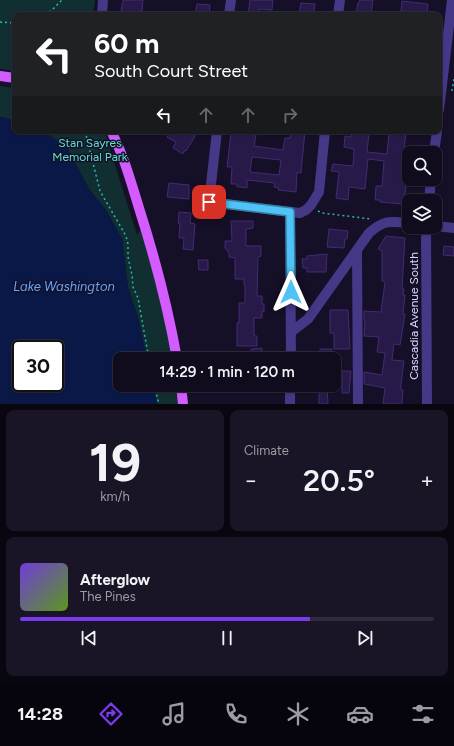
<!DOCTYPE html>
<meta charset="utf-8">
<style>
:root{--surface:#100b1d;--page:#191426;--text:#f1f3f6;--muted:#9c9ba4;--line:#302b3b;--accent:#7c3aed}
body{margin:0;font-family:Figtree,sans-serif;background:var(--page);color:var(--text);height:100vh;display:flex;flex-direction:column;font-size:15px;white-space:nowrap}
*{box-sizing:border-box;margin:0}
p{font-size:13px;color:var(--muted)}
.icon{flex:none;width:22px;height:22px;fill:none;stroke:currentColor;stroke-width:2;stroke-linecap:round;stroke-linejoin:round}
.map{position:relative;height:404px;overflow:hidden}
.side{display:flex;flex-direction:column;gap:6px;padding:6px;background:#090610;flex:1}
.side>*{flex:none}
.hud{position:absolute;left:12px;top:12px;width:430px;height:122px;border-radius:8px;box-shadow:0 1px 3px #0004,0 0 0 1px var(--line);background:#202124;color:#fff;overflow:hidden}
.fabs{position:absolute;left:402px;top:146px;display:grid;gap:8px}
.fabs a{display:grid;place-items:center;width:40px;height:40px;border-radius:8px;background:var(--surface);box-shadow:0 1px 3px #0004,0 0 0 1px var(--line);font-size:20px}
.speed{position:absolute;left:12px;top:340px;display:flex;gap:8px;font-size:20px;font-weight:700;text-align:center}
.speed>*{display:grid;place-content:center;width:52px;height:52px;border-radius:50%;background:var(--surface);box-shadow:0 1px 3px #0004,0 0 0 1px var(--line);line-height:1}
.speed .limit{border:2px solid #111;border-radius:6px;background:#fff;color:#111}
.pin{position:absolute;display:grid;place-items:center;width:34px;height:34px;color:#fff;margin:-17px;border-radius:8px;box-shadow:0 2px 6px #0006}
.me{position:absolute;width:44px;margin:-22px;rotate:0deg;stroke-linejoin:round;filter:drop-shadow(0 0 3px #0008)}
.turn{display:flex;align-items:center;gap:14px;height:84px;padding:0 16px;font-size:18px}
.turn .icon{width:52px;height:52px;stroke-width:2.5}
.turn b{display:block;font-size:28px;line-height:34px}
.lanes{display:flex;align-items:center;height:38px;padding:0 16px;background:#0003;justify-content:center;gap:20px;direction:ltr}
.lanes .off{opacity:.35}
.big{font-size:30px;font-weight:600;line-height:1.1}
.side .widget{flex:1;display:flex;flex-direction:column;justify-content:center;gap:6px;min-width:0;padding:0 14px;border-radius:8px;background:var(--page)}
.side .dial{align-items:center;gap:0}
.dial b{font-size:52px;line-height:1}
.song{display:flex;align-items:center;gap:12px}
.cover{width:48px;height:48px;border-radius:6px;background:linear-gradient(135deg,hsl(260 70% 55%),hsl(90 70% 35%))}
.played{height:4px;border-radius:2px;background:linear-gradient(90deg,var(--accent) 70%,var(--line) 70%)}
.keys{display:flex;justify-content:space-around;direction:ltr}
.heat{display:flex;justify-content:space-between;align-items:center;font-size:22px;direction:ltr}
.side .tiles{flex:1;display:grid;gap:6px;grid-template-columns:1fr 1fr}
.widget:last-child{grid-column:span 2}
.trip{position:absolute;left:113px;top:352px;width:228px;height:40px;border-radius:8px;background:var(--surface);box-shadow:0 1px 3px #0004,0 0 0 1px var(--line);font-weight:600;line-height:40px;text-align:center}
.dock{display:flex;height:64px;justify-content:space-around;align-items:center;background:#06040c;color:var(--muted)}
.dock .icon{width:28px;height:28px}
.dock .on{color:var(--accent)}
.dock b{font-size:18px;color:var(--text)}
.map>svg:first-child{display:block}
.green{fill:#112f31}
.water{fill:#091846;fill-rule:evenodd}
.building{fill:#281a48;stroke:#422b75;fill-rule:evenodd}
.lines{fill:none;stroke-linecap:round;stroke-linejoin:round}
.path{stroke:#2cb5bb;stroke-width:1.5;stroke-dasharray:2 3;stroke-linecap:butt}
.minor{stroke:#443887;stroke-width:10}
.major{stroke:#d35bff;stroke-width:10}
.route-casing{stroke:#337fa1;stroke-width:10}
.route{stroke:#4fc3f7;stroke-width:7}
.labels{text-anchor:middle;stroke-width:3;stroke-linejoin:round;paint-order:stroke}
.park-label{font-size:12px;fill:#5ce3d0;stroke:#150f27}
.street-label{font-size:12px;fill:#ded4ff;stroke:#150f27}
.water-label{font-size:13px;font-style:italic;fill:#62a6ff;stroke:#150f27}
</style>
<div class="map">
<svg width="454" height="404" viewBox="0 0 454 404">
<rect width="100%" height="100%" fill="#150f27"/>
<path class="green" d="M0 0H95L93 15H15V71L0 69Z
M0 86 15 88V120L0 117Z
M42 131H102L106 136 137 235 144 225 177 359H147L138 317 128 288 122 239 106 210 89 189 66 146Z
M153 385H181L183 404H157Z"/>
<path class="water" d="M0 117 15 120V131H42L66 146 89 189 106 210 122 239 128 288 138 317 147 359H120V385H153L157 404H0ZM21 349H55V383H21Z"/>
<path class="building" d="M123 0H143L142 11H139L138 15H123V11H121Z
M250 0H273L272 10 259 9 258 15H248Z
M360 0H373L371 15H356L358 3H359Z
M402 1 428 4 427 13 401 11Z
M301 3 315 4 313 15H299Z
M197 4 210 5 209 15H195Z
M171 131H198L186 151 185 150 183 154 173 148 176 142 167 137Z
M291 131H305L301 173 297 172 296 192 278 190 279 188 274 187 275 183 247 180V188L240 187H237V184H231L232 167H227L231 133 236 134V132L256 135 254 146 283 150 285 138H290ZM252 157 281 160 279 175 250 172Z
M355 131 365 132V133H369L367 152 387 154 389 132 406 133 402 164 403 167H407L406 173H408L405 194H404L403 204 380 202V200H375L376 186H382L384 161 368 159 365 189 349 187 348 200 336 198 339 172 331 171 333 164 353 166 354 149 344 147 345 136 351 137V132L355 133Z
M169 183 189 185V199L167 197Z
M179 212 191 213 190 223 195 224 193 250 183 249 184 238H179L180 223H178Z
M231 221H253V228L246 229V246H261V256L258 257 257 296H262V304H264V312L262 311V318H254V335L255 336H257V346H237V323H239V303H245V285H244V279H235V258L229 257V253L225 248V241H232Z
M329 229 348 231 347 239H345L344 248 327 247Z
M386 236 405 238 402 289H404L403 295H405L403 314H405L400 345 394 344 392 360 404 361 401 385V390H403L402 404H383L385 388 364 384V372L382 375 385 353 377 352 379 337 364 336 365 320H364V311L381 312 385 282 382 281V251L378 249Z
M444 246 454 247V256L443 255Z
M327 254 326 272H307V268H303L302 259H307V256Z
M198 260H208V270H199Z
M330 310H348L350 349H334V333H330Z
M262 348V357H251V349Z
M320 349H332V359H320Z
M342 371H351L349 393H342Z
M319 385H327L328 404H319Z"/>
<g class="lines">
<path class="path" d="M45 15 52 10 62 0
M0 22 15 23
M452 91 454 78
M85 131 100 191 126 236 128 244V257L132 275 133 287 138 298 149 359
M318 211 322 213 371 219
M154 385 159 404"/>
<path class="minor" d="M102 15 103 0
M229 15 231 0
M338 15 340 0
M439 110 452 0
M217 131 209 202 300 213 306 210 311 205 319 192 325 131
M434 153 437 131
M429 201 431 179
M290 212 291 359
M435 226 454 228
M426 227 427 404
M357 251 358 404
M291 332 308 319 369 233C384 220 390 221 409 223
M290 404V385"/>
<path class="major" d="M0 76 15 78
M111 131C124 156 131 182 139 208 155 258 168 308 177 359
M181 385 183 404"/>
</g>
<g class="lines">
<g class="route-casing">
<path id="route" d="M209 202 290 212 291 292"/>
</g>
<use href="#route" class="route"/>
</g>
<g class="labels">
<g class="park-label">
<text x="90" y="147">Stan Sayres<tspan x="90" dy="14">Memorial Park</tspan></text>
</g>
<g class="street-label">
<text transform="translate(414 316) rotate(-90)" y="4">Cascadia Avenue South</text>
</g>
<g class="water-label">
<text x="64" y="291">Lake Washington</text>
</g>
</g>
</svg>
<div class="fabs">
<a><svg class="icon" aria-label="search" viewBox="0 0 24 24"><circle cx="10" cy="10" r="6"/><path d="M15 15l6 6"/></svg></a>
<a><svg class="icon" aria-label="layers" viewBox="0 0 24 24"><path d="M12 4l9 5-9 5-9-5zM3 14l9 5 9-5"/></svg></a>
</div>
<div class="speed"><div class="limit">30</div></div>
<div class="pin" style="left:209px;top:202px;background:#d93025"><svg class="icon" aria-label="arrive" viewBox="0 0 24 24"><path d="M6 21V4h12l-3 4 3 4H6"/></svg></div>
<svg class="me" style="left:291px;top:292px" viewBox="-20 -20 40 40"><path d="M0-17L14 15 0 8-14 15z" fill="#4fc3f7" stroke="#fff" stroke-width="4"/></svg>
<div class="trip">14:29 · 1 min · 120 m</div>
<div class="hud">
<div class="turn"><svg class="icon" aria-label="left" viewBox="0 0 24 24"><path d="M17 20v-9H6M10 6l-5 5 5 5"/></svg><div><b>60 m</b>South Court Street</div></div>
<div class="lanes"><svg class="icon" aria-label="left" viewBox="0 0 24 24"><path d="M17 20v-9H6M10 6l-5 5 5 5"/></svg><svg class="icon off" aria-label="ahead" viewBox="0 0 24 24"><path d="M12 20V5M6 11l6-6 6 6"/></svg><svg class="icon off" aria-label="ahead" viewBox="0 0 24 24"><path d="M12 20V5M6 11l6-6 6 6"/></svg><svg class="icon off" aria-label="right" viewBox="0 0 24 24"><path d="M7 20v-9h11M14 6l5 5-5 5"/></svg></div>
</div>
</div>
<section class="side">
<div class="tiles">
<div class="widget dial"><b>19</b><p>km/h</p></div>
<div class="widget"><p>Climate</p>
<div class="heat"><a>−</a><b class="big">20.5°</b><a>+</a></div>
</div>
<div class="widget">
<div class="song"><i class="cover"></i><div><b>Afterglow</b><p>The Pines</p></div></div>
<div class="played"></div>
<div class="keys"><svg class="icon" aria-label="previous" viewBox="0 0 24 24"><path d="M18 5L8 12l10 7zM5 5v14"/></svg><svg class="icon" aria-label="pause" viewBox="0 0 24 24"><path d="M8 5v14M16 5v14"/></svg><svg class="icon" aria-label="next" viewBox="0 0 24 24"><path d="M6 5l10 7-10 7zM19 5v14"/></svg></div>
</div>
</div>
</section>
<nav class="dock">
<b>14:28</b>
<svg class="icon on" aria-label="directions" viewBox="0 0 24 24"><path d="M12 3l9 9-9 9-9-9zM9 14v-3h6M13 9l2 2-2 2"/></svg>
<svg class="icon" aria-label="music" viewBox="0 0 24 24"><path d="M9 18V5l10-2v13"/><circle cx="6" cy="18" r="3"/><circle cx="16" cy="16" r="3"/></svg>
<svg class="icon" aria-label="phone" viewBox="0 0 24 24"><path d="M5 4h4l2 5-3 2q2 4 5 5l2-3 5 2v4C11 20 4 13 5 4z"/></svg>
<svg class="icon" aria-label="climate" viewBox="0 0 24 24"><path d="M12 3v18M4 7l16 10M4 17L20 7"/></svg>
<svg class="icon" aria-label="car" viewBox="0 0 24 24"><path d="M5 17H2v-5l4-1 3-4h7l3 4 3 1v5h-3M9 17h6M6 11h13"/><circle cx="7" cy="17" r="2"/><circle cx="17" cy="17" r="2"/></svg>
<svg class="icon" aria-label="filters" viewBox="0 0 24 24"><path d="M4 7h16M4 17h16"/><circle cx="9" cy="7" r="2"/><circle cx="15" cy="17" r="2"/></svg>
</nav>
